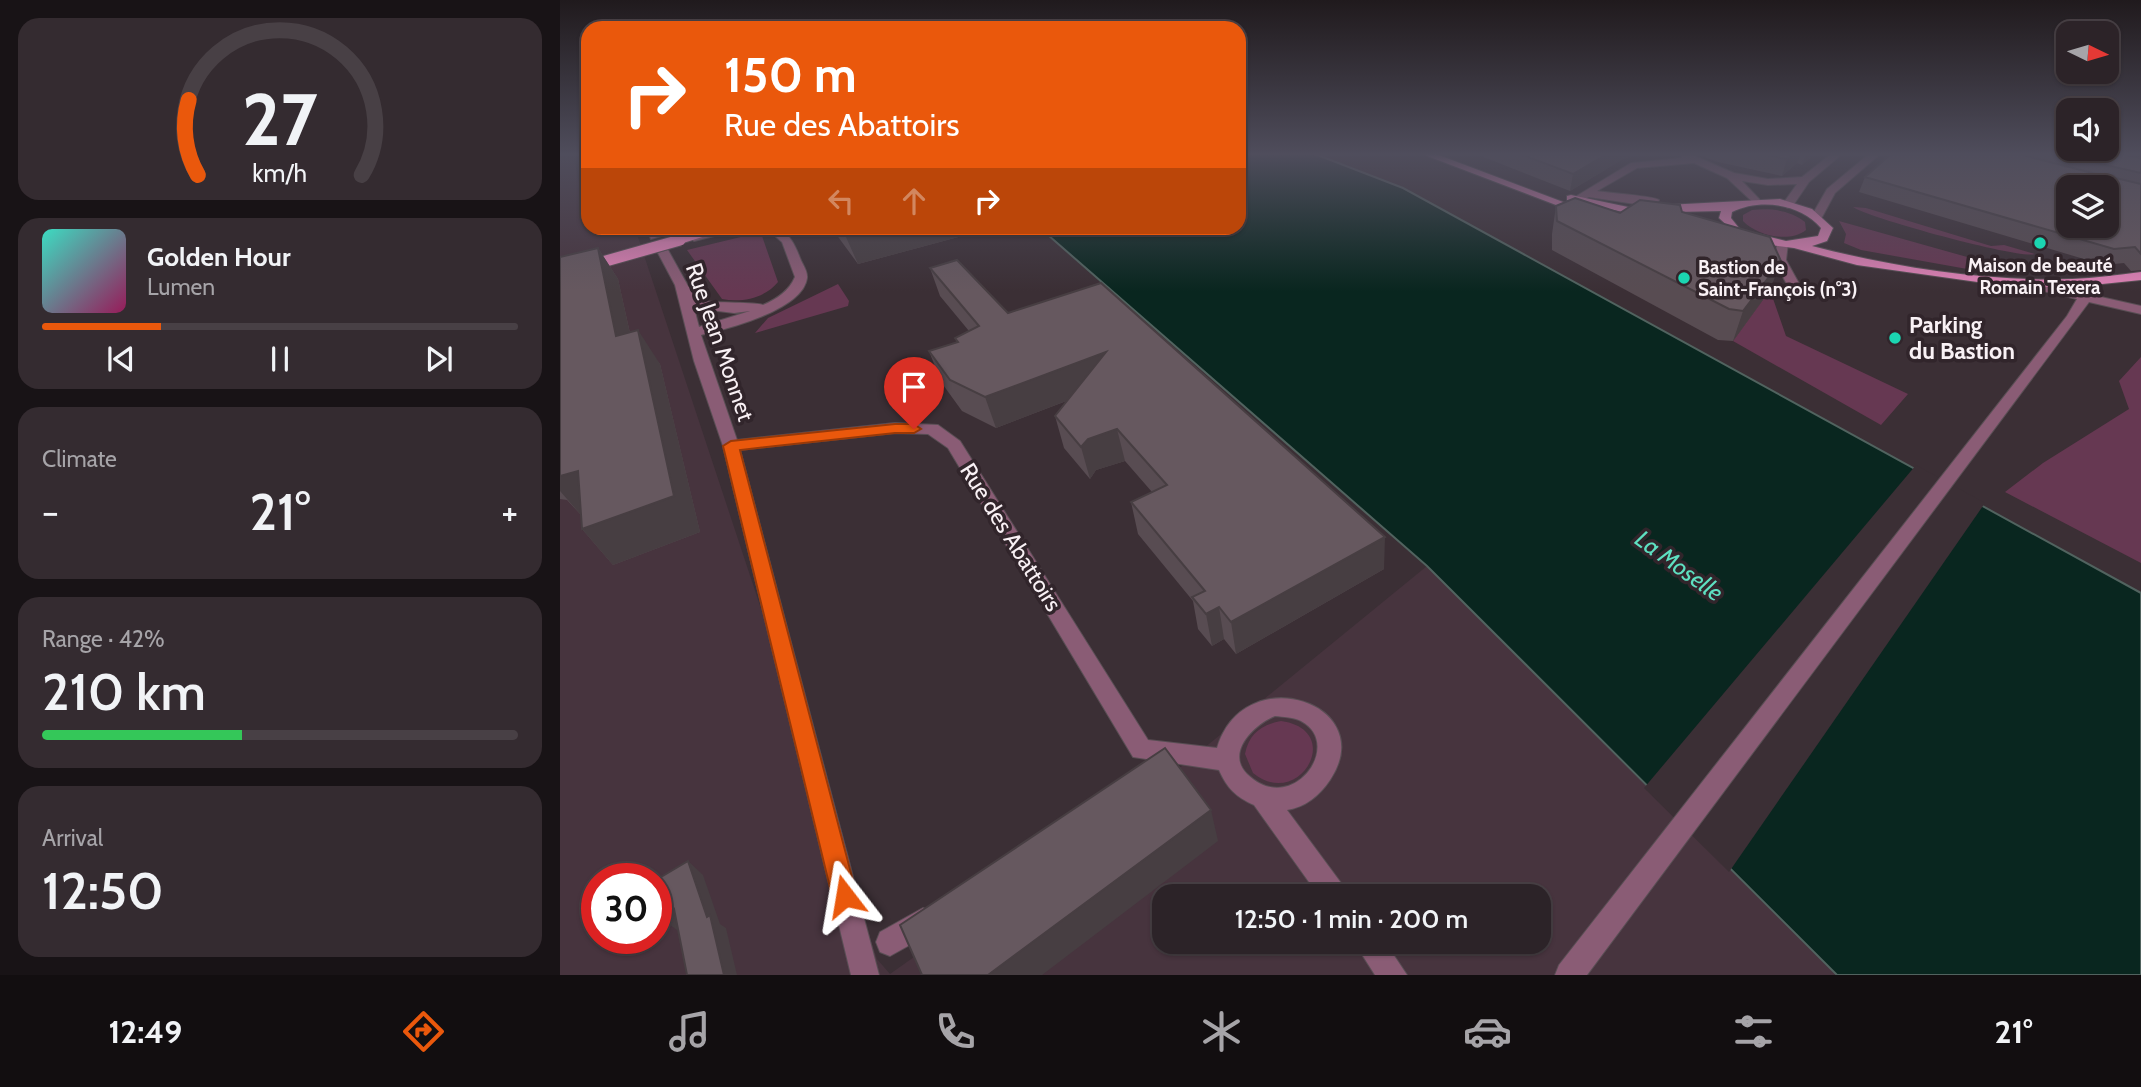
<!DOCTYPE html>
<meta charset="utf-8">
<style>
:root{--surface:#2c2328;--page:#342b30;--text:#f1f3f6;--muted:#a6a4a8;--line:#484045;--accent:#ea580c}
body{margin:0;font-family:Cabin,sans-serif;background:var(--page);color:var(--text);height:100vh;display:flex;flex-direction:column;font-size:26px;white-space:nowrap}
*{box-sizing:border-box;margin:0}
p{font-size:23px;color:var(--muted)}
.icon{flex:none;width:38px;height:38px;fill:none;stroke:currentColor;stroke-width:2;stroke-linecap:round;stroke-linejoin:round}
.map{position:relative;flex:1;overflow:hidden}
.side{display:flex;flex-direction:column;gap:18px;padding:18px;background:#181316;width:560px}
.side>*{flex:none}
.guide{position:absolute;left:21px;top:21px;width:665px;height:214px;border-radius:21px;box-shadow:0 2px 5px #0004,0 0 0 2px var(--line);background:#ea580c;color:#fff;overflow:hidden}
.needle{width:46px;rotate:95deg}
.fabs{position:absolute;left:1496px;top:21px;display:grid;gap:14px}
.fabs a{display:grid;place-items:center;width:63px;height:63px;border-radius:14px;background:var(--surface);box-shadow:0 2px 5px #0004,0 0 0 2px var(--line);font-size:35px}
.speed{position:absolute;left:21px;top:863px;display:flex;gap:14px;font-size:35px;font-weight:700;text-align:center}
.speed>*{display:grid;place-content:center;width:91px;height:91px;border-radius:50%;background:var(--surface);box-shadow:0 2px 5px #0004,0 0 0 2px var(--line);line-height:1}
.speed .limit{border:10px solid #d22;background:#fff;color:#111}
.pin{position:absolute;display:grid;place-items:center;width:60px;height:60px;color:#fff;margin:-72px -30px;border-radius:50% 50% 50% 0;rotate:-45deg;box-shadow:0 0 7px #0007}
.pin .icon{rotate:45deg}
.me{position:absolute;width:77px;margin:-38px;rotate:346deg;stroke-linejoin:round;filter:drop-shadow(0 0 5px #0008)}
.turn{display:flex;align-items:center;gap:24px;height:147px;padding:0 28px;font-size:32px}
.turn .icon{width:91px;height:91px;stroke-width:2.5}
.turn b{display:block;font-size:49px;line-height:60px}
.lanes{display:flex;align-items:center;height:66px;padding:0 28px;background:#0003;justify-content:center;gap:35px;direction:ltr}
.lanes .off{opacity:.35}
.big{font-size:52px;font-weight:600;line-height:1.1}
.side .widget{flex:1;display:flex;flex-direction:column;justify-content:center;gap:10px;min-width:0;padding:0 24px;border-radius:21px;background:var(--page)}
.side .dial{align-items:center;gap:0}
.dial svg{height:182px;overflow:visible;fill:none;stroke:var(--line);stroke-width:7;stroke-linecap:round;text-anchor:middle}
.dial text{fill:var(--text);stroke:none}
.song{display:flex;align-items:center;gap:21px}
.cover{width:84px;height:84px;border-radius:10px;background:linear-gradient(135deg,hsl(170 70% 55%),hsl(330 70% 35%))}
.played{height:7px;border-radius:4px;background:linear-gradient(90deg,var(--accent) 25%,var(--line) 25%)}
.keys{display:flex;justify-content:space-around;direction:ltr}
.heat{display:flex;justify-content:space-between;align-items:center;font-size:38px;direction:ltr}
.charge{height:10px;border-radius:5px;background:linear-gradient(90deg,#34c759 42%,var(--line) 0)}
.trip{position:absolute;left:592px;top:884px;width:399px;height:70px;border-radius:21px;background:var(--surface);box-shadow:0 2px 5px #0004,0 0 0 2px var(--line);font-weight:600;line-height:70px;text-align:center}
.menu{display:flex;height:112px;justify-content:space-around;align-items:center;background:#120e10;color:var(--muted)}
.menu .icon{width:49px;height:49px}
.menu .selected{color:var(--accent)}
.menu b{font-size:32px;color:var(--text)}
main{display:flex;flex:1;min-height:0}
.map>svg:first-child{display:block}
.built{fill:#47343e;fill-rule:evenodd}
.green{fill:#663852}
.water{fill:#09261f;stroke:#51635f;stroke-width:2}
.pier{fill:#3b2f35}
.lines{fill:none;stroke-linecap:round;stroke-linejoin:round}
.minor-casing{stroke:#594e54;stroke-width:2}
.major-casing{stroke:#594e54;stroke-width:2}
.minor{fill:#8a5c75;fill-rule:evenodd}
.major{fill:#df82b6;fill-rule:evenodd}
.major-bridge-casing{stroke:#594e54;stroke-width:13;stroke-linecap:butt}
.major-bridge{stroke:#df82b6;stroke-width:11}
.wall{fill:#584c52}
.shaded-wall{fill:#473e42}
.building{fill:#66585f;stroke:#473e42;stroke-width:2;fill-rule:evenodd}
.route{fill:#ea580c;stroke:#983908;stroke-width:2}
.poi-dot{fill:#1bd5b1;stroke:#31252b;stroke-width:2.5}
.labels{text-anchor:middle;stroke-width:7;stroke-linejoin:round;paint-order:stroke}
.far-poi-label{font-size:19px;font-weight:bold;fill:#f9f1f5;stroke:#31252b}
.poi-label{font-size:23px;font-weight:bold;fill:#f9f1f5;stroke:#31252b;text-anchor:start}
.street-label{font-size:23px;fill:#f9f1f5;stroke:#31252b}
.water-label{font-size:24px;font-style:italic;fill:#5ee0c1;stroke:#31252b}
</style>
<main>
<section class="side">
<div class="widget dial"><svg viewBox="0 0 100 80">
<path d="M14 69A42 42 0 1 1 86 69"/>
<path d="M14 69A42 42 0 0 1 10 36" stroke="#ea580c"/>
<text x="50" y="56" font-size="32" font-weight="700">27</text>
<text x="50" y="72" font-size="11">km/h</text>
</svg></div>
<div class="widget">
<div class="song"><i class="cover"></i><div><b>Golden Hour</b><p>Lumen</p></div></div>
<div class="played"></div>
<div class="keys"><svg class="icon" aria-label="previous" viewBox="0 0 24 24"><path d="M18 5L8 12l10 7zM5 5v14"/></svg><svg class="icon" aria-label="pause" viewBox="0 0 24 24"><path d="M8 5v14M16 5v14"/></svg><svg class="icon" aria-label="next" viewBox="0 0 24 24"><path d="M6 5l10 7-10 7zM19 5v14"/></svg></div>
</div>
<div class="widget"><p>Climate</p>
<div class="heat"><a>−</a><b class="big">21°</b><a>+</a></div>
</div>
<div class="widget"><p>Range · 42%</p><b class="big">210 km</b><div class="charge"></div></div>
<div class="widget"><p>Arrival</p><b class="big">12:50</b></div>
</section>
<div class="map">
<svg width="1581" height="975" viewBox="0 0 1581 975">
<rect width="100%" height="100%" fill="#3b2f35"/>
<path class="built" d="M0 154H13L19 183 28 186V228H75L317 959 330 974 611 775 867 566 1277 975H0ZM37 878H96V938H37ZM604 896H978V942H604Z"/>
<path class="green" d="M1293 207 1306 208 1431 246 1444 245 1475 254C1462 260 1308 218 1293 207Z
M1192 210C1211 208 1230 210 1245 222L1246 230C1230 243 1197 236 1183 221V215Z
M1279 221 1457 271 1461 273 1424 272 1301 250 1284 243 1286 234Z
M189 235 202 236 218 282C205 298 182 303 162 299L127 250Z
M278 284 289 301 288 306 195 333 208 318Z
M1210 290 1226 336 1348 394 1321 425 1173 341Z
M1581 357V563L1445 492 1483 463 1569 409 1559 381Z
M721 721C786 730 739 811 693 773L685 754C689 734 701 725 721 721Z"/>
<path class="water" d="M679 154H755L843 188 1581 593V975H1277L867 566 480 228H679Z"/>
<path class="pier" d="M1356 465 1425 503 1169 872 1084 788Z"/>
<g class="lines">
<g class="minor-casing">
<path id="minor" d="M23 154H28V159L24 158Z
M1120 154H1130L1174 173 1208 179 1242 177 1271 154H1282L1249 182 1232 207 1228 208 1222 205 1237 184 1208 185 1182 181 1202 202 1196 205 1167 178 1134 163 1077 168 1037 191C1049 193 1094 196 1099 200L1098 202 1075 204 1029 197 1015 203 1010 200 1071 163 1122 158Z
M1309 154H1320L1275 193 1261 219H1253L1251 217 1267 189Z
M86 228H96L101 236 91 239Z
M165 228H187L134 241 128 237Z
M206 228H219C230 235 235 245 240 258 242 264 248 271 247 278 243 310 167 329 141 335L177 440 335 423 378 425 400 441 588 740 657 748C684 658 821 703 770 780 760 795 746 807 727 810L784 887 788 896H759L694 805C676 797 667 788 659 770L573 757 388 448 368 434 335 433 180 450 319 975H291L163 446 134 361 115 285 98 253 108 250 128 286 142 301C154 303 198 302 203 305 217 299 229 291 235 277L222 242ZM134 308 174 313 190 311 139 327ZM715 716C723 717 734 717 741 721 785 744 732 818 687 774 665 752 695 724 715 716Z
M1218 240 1228 243 1226 260 1242 289 1241 292H1231L1214 260Z
M1513 279 1532 295 1581 306V314L1529 302 1027 975H995L999 965 1507 316 1517 299 1466 287V281L1513 290 1507 283Z
M363 908 373 912 377 922 373 932 330 956 320 952 316 942 320 932Z
M794 942H825L847 975H815Z"/>
</g>
<g class="major-casing">
<path id="major" d="M862 154H876L1027 211 1017 213Z
M1011 195 1068 207 1220 199 1252 209 1273 228 1267 241 1252 246C1333 267 1427 282 1512 279 1535 278 1558 275 1581 272V280L1513 287 1446 286 1297 265 1234 248 1203 244 1184 236 1190 232 1226 241 1258 236 1261 228C1240 204 1201 198 1172 212L1171 218 1179 228 1173 231 1159 218 1161 211 1068 213 1007 200V196Z
M153 228H171L120 244 114 240Z"/>
</g>
<use href="#minor" class="minor"/>
<use href="#major" class="major"/>
<g class="major-bridge-casing">
<path id="major-bridge" d="M0 274 120 240"/>
</g>
<use href="#major-bridge" class="major-bridge"/>
</g>
<path class="wall" d="M916 154H1077L1063 159 1010 191Z
M1136 154H1255L1242 165 1237 163 1222 176 1158 162Z
M1331 154H1561L1581 158V270L1571 271 1564 263 1544 265 1299 192 1305 177Z
M996 206 1060 213 1122 212 1210 290 1173 341 1158 340 992 250V234Z
M274 228H410L400 230 402 236 298 264 276 234Z
M38 248 58 279 70 333 100 364 140 532 53 565 22 529 21 515 7 500 0 499V257Z
M370 268 448 313 824 569 676 654 664 639 652 646 638 629 633 601 578 534 571 502 592 492 565 461 536 470 530 479 504 448 495 416 509 400 436 428 402 411 381 382 369 351 397 342 395 338 409 331 380 296Z"/>
<path class="shaded-wall" d="M1047 154H1077L1063 159 1010 191 1013 174Z
M1234 154H1241L1237 163 1222 176 1227 159Z
M1246 154H1255L1242 165Z
M282 228H410L400 230 402 236 298 264Z
M38 248 58 279 78 370 56 336Z
M1221 261 1210 290 1173 341 1183 311Z
M78 330 100 364 140 532 53 565 22 529Z
M546 352 553 383 436 428 425 397Z
M557 429 565 461 536 470 530 479 521 447 528 439Z
M18 471 47 507 21 515 0 491V476Z
M825 537 824 569 676 654 671 622Z
M659 607 664 639 652 646 646 614Z
M651 810 658 841 482 975H428Z
M128 861 143 875 160 924 166 928 177 975H164L147 917Z
M114 909 130 922 117 930 101 918Z"/>
<path class="building" d="M960 154H1047L1013 174Z
M1202 154H1234L1227 159Z
M1331 154H1459L1540 175H1553L1556 178 1581 184V254L1575 247 1554 249 1305 177ZM1508 187H1547V226H1508Z
M1497 154H1561L1581 158V173Z
M1015 198 1060 213 1080 200 1120 205 1122 212 1210 237 1221 261 1183 311 1169 309 997 221 996 206Z
M38 248 56 336 78 330 114 496 22 529 18 471 0 476V257Z
M397 260 448 313 541 283 825 537 671 622 659 607 646 614 632 597 645 591 571 502 607 485 557 429 528 439 521 447 495 416 546 352 425 397 390 380 369 351 398 342 395 338 419 326 370 268Z
M605 748 651 810 428 975H362L340 925Z
M128 861 147 917 150 915 164 975H127L114 909 101 918 96 904V880Z"/>
<linearGradient id="sky" x2="0" y2="1"><stop stop-color="#201a1d"/><stop offset="0.53" stop-color="#4f4d5c"/><stop offset="1" stop-color="#4f4d5c" stop-opacity="0"/></linearGradient>
<rect width="1581" height="291" fill="url(#sky)"/>
<path class="route" d="M335 424H354L361 429 354 433H335L180 450 297 896 293 904 285 908 276 904 272 896 163 446 171 441Z"/>
<g class="poi-dot">
<circle cx="1480" cy="243" r="7"/>
<circle cx="1124" cy="278" r="7"/>
<circle cx="1335" cy="338" r="7"/>
</g>
<g class="labels">
<g class="far-poi-label">
<text x="1480" y="272">Maison de beauté<tspan x="1480" dy="22">Romain Texera</tspan></text>
<text x="1138" y="274" text-anchor="start">Bastion de<tspan x="1138" dy="22">Saint-François (n°3)</tspan></text>
</g>
<g class="poi-label">
<text x="1349" y="333">Parking<tspan x="1349" dy="26">du Bastion</tspan></text>
</g>
<g class="street-label">
<text transform="translate(160 342) rotate(71)" y="8">Rue Jean Monnet</text>
<text transform="translate(451 537) rotate(58)" y="8">Rue des Abattoirs</text>
</g>
<g class="water-label">
<text transform="translate(1119 566) rotate(36)" y="8">La Moselle</text>
</g>
</g>
</svg>
<div class="fabs">
<a><svg class="needle" viewBox="-14 -14 28 28"><path d="M0-13l5 13h-10z" fill="#e53935"/><path d="M0 13l5-13h-10z" fill="#a6a4a8"/></svg></a>
<a><svg class="icon" aria-label="sound" viewBox="0 0 24 24"><path d="M4 9h4l5-4v14l-5-4H4zM17 9q2 3 0 6"/></svg></a>
<a><svg class="icon" aria-label="layers" viewBox="0 0 24 24"><path d="M12 4l9 5-9 5-9-5zM3 14l9 5 9-5"/></svg></a>
</div>
<div class="speed"><div class="limit">30</div></div>
<div class="pin" style="left:354px;top:429px;background:#d93025"><svg class="icon" aria-label="arrive" viewBox="0 0 24 24"><path d="M6 21V4h12l-3 4 3 4H6"/></svg></div>
<svg class="me" style="left:285px;top:896px" viewBox="-20 -20 40 40"><path d="M0-17L14 15 0 8-14 15z" fill="#ea580c" stroke="#fff" stroke-width="4"/></svg>
<div class="trip">12:50 · 1 min · 200 m</div>
<div class="guide">
<div class="turn"><svg class="icon" aria-label="right" viewBox="0 0 24 24"><path d="M7 20v-9h11M14 6l5 5-5 5"/></svg><div><b>150 m</b>Rue des Abattoirs</div></div>
<div class="lanes"><svg class="icon off" aria-label="left" viewBox="0 0 24 24"><path d="M17 20v-9H6M10 6l-5 5 5 5"/></svg><svg class="icon off" aria-label="ahead" viewBox="0 0 24 24"><path d="M12 20V5M6 11l6-6 6 6"/></svg><svg class="icon" aria-label="right" viewBox="0 0 24 24"><path d="M7 20v-9h11M14 6l5 5-5 5"/></svg></div>
</div>
</div>
</main>
<nav class="menu">
<b>12:49</b>
<svg class="icon selected" aria-label="directions" viewBox="0 0 24 24"><path d="M12 3l9 9-9 9-9-9zM9 14v-3h6M13 9l2 2-2 2"/></svg>
<svg class="icon" aria-label="music" viewBox="0 0 24 24"><path d="M9 18V5l10-2v13"/><circle cx="6" cy="18" r="3"/><circle cx="16" cy="16" r="3"/></svg>
<svg class="icon" aria-label="phone" viewBox="0 0 24 24"><path d="M5 4h4l2 5-3 2q2 4 5 5l2-3 5 2v4C11 20 4 13 5 4z"/></svg>
<svg class="icon" aria-label="climate" viewBox="0 0 24 24"><path d="M12 3v18M4 7l16 10M4 17L20 7"/></svg>
<svg class="icon" aria-label="car" viewBox="0 0 24 24"><path d="M5 17H2v-5l4-1 3-4h7l3 4 3 1v5h-3M9 17h6M6 11h13"/><circle cx="7" cy="17" r="2"/><circle cx="17" cy="17" r="2"/></svg>
<svg class="icon" aria-label="filters" viewBox="0 0 24 24"><path d="M4 7h16M4 17h16"/><circle cx="9" cy="7" r="2"/><circle cx="15" cy="17" r="2"/></svg>
<b>21°</b>
</nav>
